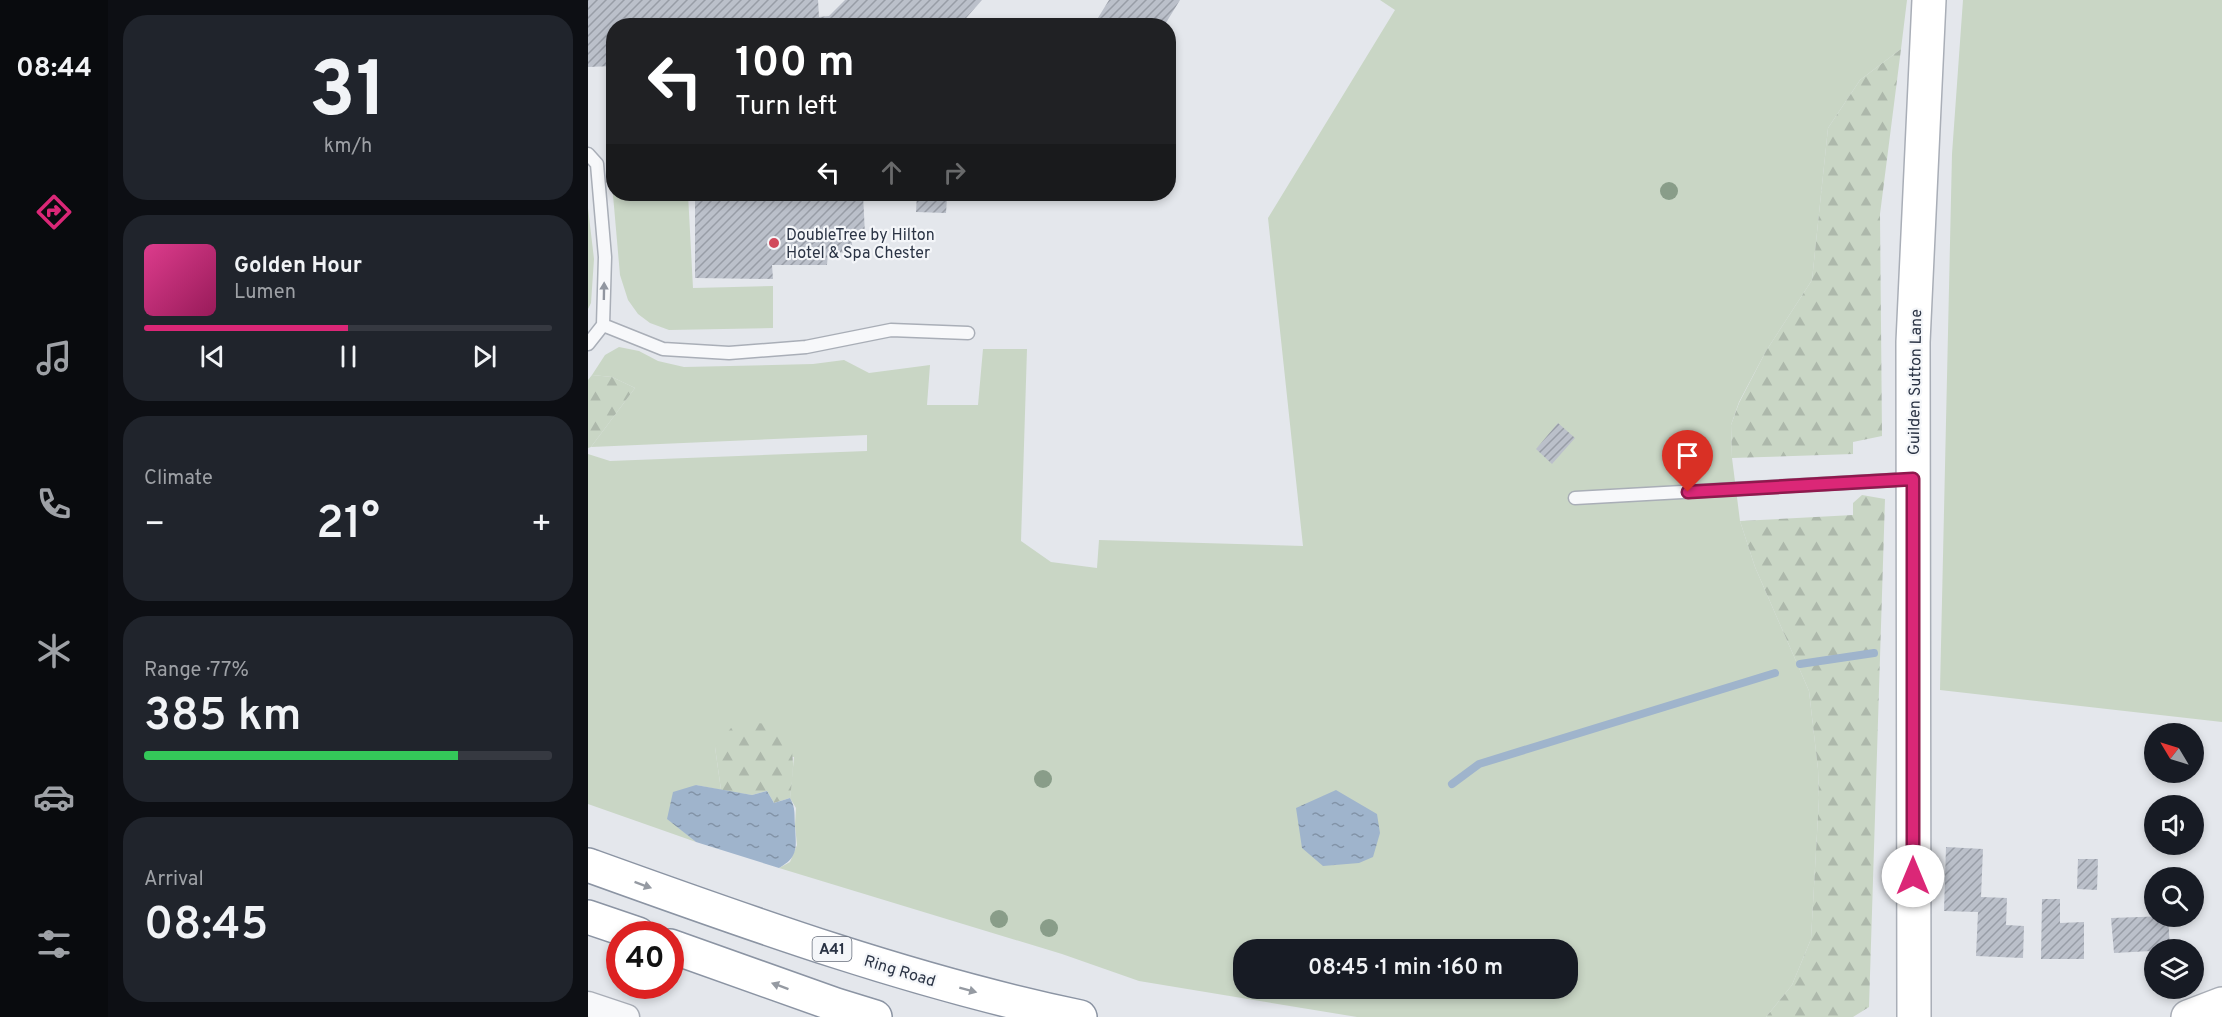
<!DOCTYPE html>
<meta charset="utf-8">
<style>
:root{--surface:#171b24;--page:#20242c;--text:#f1f3f6;--muted:#9ea1a6;--line:#363941;--accent:#db2777}
body{margin:0;font-family:Overpass,sans-serif;background:var(--page);color:var(--text);height:100vh;display:flex;flex-direction:column;font-size:22px;white-space:nowrap}
*{box-sizing:border-box;margin:0}
p{font-size:20px;color:var(--muted)}
.icon{flex:none;width:33px;height:33px;fill:none;stroke:currentColor;stroke-width:2;stroke-linecap:round;stroke-linejoin:round}
.map{position:relative;flex:1;overflow:hidden}
.panel{display:flex;flex-direction:column;gap:15px;padding:15px;background:#0d0f14;width:480px}
.panel>*{flex:none}
.top-card{position:absolute;left:18px;top:18px;width:570px;height:183px;border-radius:24px;box-shadow:0 3px 9px #0003;background:#202124;color:#fff;overflow:hidden}
.needle{width:39px;rotate:308deg}
.fabs{position:absolute;left:1556px;top:723px;display:grid;gap:12px}
.fabs a{display:grid;place-items:center;width:60px;height:60px;border-radius:50%;background:var(--surface);box-shadow:0 3px 9px #0003;font-size:30px}
.speed{position:absolute;left:18px;top:921px;display:flex;gap:12px;font-size:30px;font-weight:700;text-align:center}
.speed>*{display:grid;place-content:center;width:78px;height:78px;border-radius:50%;background:var(--surface);box-shadow:0 3px 9px #0003;line-height:1}
.speed .limit{border:9px solid #d22;background:#fff;color:#111}
.pin{position:absolute;display:grid;place-items:center;width:51px;height:51px;color:#fff;margin:-62px -26px;border-radius:50% 50% 50% 0;rotate:-45deg;box-shadow:0 0 6px #0007}
.pin .icon{rotate:45deg}
.me{position:absolute;width:66px;margin:-33px;rotate:0deg;stroke-linejoin:round;filter:drop-shadow(0 0 4px #0008)}
.turn{display:flex;align-items:center;gap:21px;height:126px;padding:0 30px;font-size:27px}
.turn .icon{width:78px;height:78px;stroke-width:2.5}
.turn b{display:block;font-size:42px;line-height:51px}
.lanes{display:flex;align-items:center;height:57px;padding:0 30px;background:#0003;justify-content:center;gap:30px;direction:ltr}
.lanes .off{opacity:.35}
.big{font-size:45px;font-weight:600;line-height:1.1}
.panel .card{flex:1;display:flex;flex-direction:column;justify-content:center;gap:9px;min-width:0;padding:0 21px;border-radius:24px;background:var(--page)}
.panel .dial{align-items:center;gap:0}
.dial b{font-size:78px;line-height:1}
.song{display:flex;align-items:center;gap:18px}
.cover{width:72px;height:72px;border-radius:9px;background:linear-gradient(135deg,hsl(330 70% 55%),hsl(330 70% 35%))}
.played{height:6px;border-radius:3px;background:linear-gradient(90deg,var(--accent) 50%,var(--line) 50%)}
.keys{display:flex;justify-content:space-around;direction:ltr}
.heat{display:flex;justify-content:space-between;align-items:center;font-size:33px;direction:ltr}
.charge{height:9px;border-radius:4px;background:linear-gradient(90deg,#34c759 77%,var(--line) 0)}
.trip{position:absolute;left:645px;top:939px;width:345px;height:60px;border-radius:24px;background:var(--surface);box-shadow:0 3px 9px #0003;font-weight:600;line-height:60px;text-align:center}
main{display:flex;flex:1;min-height:0}
.tab-bar{display:flex;flex-direction:column;width:108px;justify-content:space-around;align-items:center;background:#090b0e;color:var(--muted)}
.tab-bar .icon{width:42px;height:42px}
.tab-bar .selected{color:var(--accent)}
.tab-bar b{font-size:27px;color:var(--text)}
.map>svg:first-child{display:block}
.grass{fill:#c9d6c5;fill-rule:evenodd}
.forest{fill:url(#forest-firs)}
.water{fill:url(#water-ripples)}
.lines{fill:none;stroke-linecap:round;stroke-linejoin:round}
.stream{stroke:#9fb4cc;stroke-width:8}
.building{fill:url(#building-hatch)}
.lane-casing{stroke:#a9aeb7;stroke-width:15}
.street-casing{stroke:#a9aeb7;stroke-width:27}
.secondary-casing{stroke:#a9aeb7;stroke-width:36}
.highway-casing{stroke:#8b94a3;stroke-width:36}
.lane{stroke:#f7f8fa;stroke-width:12}
.street{stroke:#f7f8fa;stroke-width:24}
.secondary{stroke:#fff;stroke-width:33}
.highway{stroke:#fff;stroke-width:33}
.tree{fill:#899d89}
.oneway{fill:#9196a0}
.oneway2{fill:#959aa2}
.route-casing{stroke:#8e194d;stroke-width:15}
.route{stroke:#db2777;stroke-width:10}
.poi-dot{fill:#d1495b;stroke:#f4f6f9;stroke-width:2}
.labels{text-anchor:middle;stroke-width:4.5;stroke-linejoin:round;paint-order:stroke}
.shield{fill:#f4f6f9;stroke:#676e7b;stroke-width:1.5}
.shield-label{font-size:15px;font-weight:bold;fill:#2b3445}
.poi-label{font-size:16px;fill:#2b3445;stroke:#f4f6f9;text-anchor:start}
.street-label{font-size:16px;fill:#2b3445;stroke:#f4f6f9}
</style>
<main>
<nav class="tab-bar">
<b>08:44</b>
<svg class="icon selected" aria-label="directions" viewBox="0 0 24 24"><path d="M12 3l9 9-9 9-9-9zM9 14v-3h6M13 9l2 2-2 2"/></svg>
<svg class="icon" aria-label="music" viewBox="0 0 24 24"><path d="M9 18V5l10-2v13"/><circle cx="6" cy="18" r="3"/><circle cx="16" cy="16" r="3"/></svg>
<svg class="icon" aria-label="phone" viewBox="0 0 24 24"><path d="M5 4h4l2 5-3 2q2 4 5 5l2-3 5 2v4C11 20 4 13 5 4z"/></svg>
<svg class="icon" aria-label="climate" viewBox="0 0 24 24"><path d="M12 3v18M4 7l16 10M4 17L20 7"/></svg>
<svg class="icon" aria-label="car" viewBox="0 0 24 24"><path d="M5 17H2v-5l4-1 3-4h7l3 4 3 1v5h-3M9 17h6M6 11h13"/><circle cx="7" cy="17" r="2"/><circle cx="17" cy="17" r="2"/></svg>
<svg class="icon" aria-label="filters" viewBox="0 0 24 24"><path d="M4 7h16M4 17h16"/><circle cx="9" cy="7" r="2"/><circle cx="15" cy="17" r="2"/></svg>
</nav>
<section class="panel">
<div class="card dial"><b>31</b><p>km/h</p></div>
<div class="card">
<div class="song"><i class="cover"></i><div><b>Golden Hour</b><p>Lumen</p></div></div>
<div class="played"></div>
<div class="keys"><svg class="icon" aria-label="previous" viewBox="0 0 24 24"><path d="M18 5L8 12l10 7zM5 5v14"/></svg><svg class="icon" aria-label="pause" viewBox="0 0 24 24"><path d="M8 5v14M16 5v14"/></svg><svg class="icon" aria-label="next" viewBox="0 0 24 24"><path d="M6 5l10 7-10 7zM19 5v14"/></svg></div>
</div>
<div class="card"><p>Climate</p>
<div class="heat"><a>−</a><b class="big">21°</b><a>+</a></div>
</div>
<div class="card"><p>Range · 77%</p><b class="big">385 km</b><div class="charge"></div></div>
<div class="card"><p>Arrival</p><b class="big">08:45</b></div>
</section>
<div class="map">
<svg width="1634" height="1017" viewBox="0 0 1634 1017">
<defs>
<pattern id="forest-firs" width="22" height="20" patternUnits="userSpaceOnUse" patternTransform="scale(1.5)"><rect width="22" height="20" fill="#c9d6c5"/><path d="M5 1l3.5 6h-7zM16 11l3.5 6h-7z" fill="#adb8ab"/></pattern>
<pattern id="water-ripples" width="26" height="14" patternUnits="userSpaceOnUse" patternTransform="scale(1.5)"><rect width="26" height="14" fill="#9fb4cc"/><path d="M2 4q2-2 4 0t4 0M15 11q2-2 4 0t4 0" fill="none" stroke="#8293a7"/></pattern>
<pattern id="building-hatch" width="6" height="6" patternUnits="userSpaceOnUse" patternTransform="scale(1.5)"><rect width="6" height="6" fill="#bbc0ca"/><path d="M-1 1l2-2M0 6l6-6M5 7l2-2" fill="none" stroke="#989da6"/></pattern>
</defs>
<rect width="100%" height="100%" fill="#e4e7ec"/>
<path class="grass" d="M792 0H1319L1313 49 1272 80 1240 128 1224 280 1178 351 1151 402 1143 425 1144 458 1152 521 1167 567 1221 691 1230 769 1231 798 1223 939 1204 985 1178 1017H769L551 981 474 954 191 868 202 862 209 845 207 825 208 808 202 798 206 757 127 747 133 790 108 785 80 819 108 842 0 804V454L22 461 279 451V435L3 447 47 388 24 377 4 375 17 355 31 347 51 351 70 361 96 367 225 364 256 360 281 373 342 365 339 405H390L395 349H439L433 541 463 562 509 568 511 540 715 546 680 218 807 10ZM656 950H980V988H656Z
M1375 0H1634V722L1352 690 1364 154Z
M25 192 26 194H100L105 288 185 286V328L81 330 62 323 50 314 40 300 32 275 25 195Z
M0 208 6 259 3 303 0 309Z"/>
<path class="forest" d="M1313 49 1292 214 1294 436 1265 442V454L1144 458 1143 425 1151 403 1178 351 1224 280 1240 128 1272 80Z
M4 375 24 377 47 388 3 447 0 448V380Z
M1274 495 1297 499 1281 1007 1265 1017H1178L1204 985 1223 939 1231 798 1230 769 1221 691 1167 567 1152 521 1265 515V503Z
M161 723C167 723 174 723 180 724 213 734 205 772 202 798L186 803 179 791 164 795 133 790 127 747 143 728Z"/>
<path class="water" d="M108 785 164 795 179 791 186 803 202 798C208 809 206 814 207 826 208 847 211 857 191 868L108 842 79 819 85 792Z
M748 790 789 814 792 833 785 857 771 863 735 866 714 848 708 808Z"/>
<g class="lines">
<path class="stream" d="M1212 664 1286 653
M864 784 891 764 1187 673"/>
</g>
<path class="building" d="M0 0H230L231 17 241 16 257 0H394L371 26H26V66L0 67Z
M521 0H592L576 26H505Z
M107 194H275L277 235H263L265 252 240 253 239 265H184L185 279 107 278Z
M329 194H374V198H359L358 213 328 212Z
M970 423 987 438 964 464 948 449Z
M1358 847 1395 849 1393 897 1419 898 1418 925 1436 926 1435 958 1388 956 1390 912 1356 911Z
M1490 859H1510L1509 890 1489 889Z
M1454 899H1472V923L1496 922V959H1453Z
M1580 916 1582 950 1526 953 1523 918Z"/>
<g class="lines">
<g class="lane-casing">
<path id="lane" d="M0 154 9 164 17 257 15 325 0 344
M15 325 75 349 141 353 218 347 303 330 380 333
M987 498 1324 479"/>
</g>
<g class="street-casing">
<path id="street" d="M0 1004 39 1017"/>
</g>
<g class="secondary-casing">
<path id="secondary" d="M1326 1017 1325 342 1341 0
M1600 1017 1634 1004"/>
</g>
<g class="highway-casing">
<path id="highway" d="M0 865C161 923 324 982 492 1017
M0 917 50 934
M82 946 248 1005 287 1017"/>
</g>
<use href="#lane" class="lane"/>
<use href="#street" class="street"/>
<use href="#secondary" class="secondary"/>
<use href="#highway" class="highway"/>
</g>
<g class="tree">
<circle cx="1081" cy="191" r="9"/>
<circle cx="455" cy="779" r="9"/>
<circle cx="411" cy="919" r="9"/>
<circle cx="461" cy="928" r="9"/>
</g>
<defs><path id="oneway-solid" d="M-6-.8H1V-3.2L6.5 0L1 3.2V.8H-6Z" transform="scale(1.5)"/></defs>
<use class="oneway" href="#oneway-solid" transform="translate(16 291) rotate(-89)"/>
<g class="oneway2">
<use href="#oneway-solid" transform="translate(55 885) rotate(20)"/>
<use href="#oneway-solid" transform="translate(192 986) rotate(-160)"/>
<use href="#oneway-solid" transform="translate(380 990) rotate(15)"/>
</g>
<g class="lines">
<g class="route-casing">
<path id="route" d="M1100 492 1325 479V876"/>
</g>
<use href="#route" class="route"/>
</g>
<circle class="poi-dot" cx="186" cy="243" r="6"/>
<g class="labels">
<rect class="shield" x="224.5" y="937" width="39" height="24" rx="4.5"/>
<g class="shield-label">
<text x="244" y="954">A41</text>
</g>
<g class="poi-label">
<text x="198" y="240">DoubleTree by Hilton<tspan x="198" dy="18">Hotel &amp; Spa Chester</tspan></text>
</g>
<g class="street-label">
<text transform="translate(1326 382) rotate(-89)" y="6">Guilden Sutton Lane</text>
<text transform="translate(312 970) rotate(17)" y="6">Ring Road</text>
</g>
</g>
</svg>
<div class="fabs">
<a><svg class="needle" viewBox="-14 -14 28 28"><path d="M0-13l5 13h-10z" fill="#e53935"/><path d="M0 13l5-13h-10z" fill="#9ea1a6"/></svg></a>
<a><svg class="icon" aria-label="sound" viewBox="0 0 24 24"><path d="M4 9h4l5-4v14l-5-4H4zM17 9q2 3 0 6"/></svg></a>
<a><svg class="icon" aria-label="search" viewBox="0 0 24 24"><circle cx="10" cy="10" r="6"/><path d="M15 15l6 6"/></svg></a>
<a><svg class="icon" aria-label="layers" viewBox="0 0 24 24"><path d="M12 4l9 5-9 5-9-5zM3 14l9 5 9-5"/></svg></a>
</div>
<div class="speed"><div class="limit">40</div></div>
<div class="pin" style="left:1100px;top:492px;background:#d93025"><svg class="icon" aria-label="arrive" viewBox="0 0 24 24"><path d="M6 21V4h12l-3 4 3 4H6"/></svg></div>
<svg class="me" style="left:1325px;top:876px" viewBox="-20 -20 40 40"><circle r="19" fill="#fff"/><path d="M0-13L10 11 0 6-10 11z" fill="#db2777"/></svg>
<div class="trip">08:45 · 1 min · 160 m</div>
<div class="top-card">
<div class="turn"><svg class="icon" aria-label="left" viewBox="0 0 24 24"><path d="M17 20v-9H6M10 6l-5 5 5 5"/></svg><div><b>100 m</b>Turn left</div></div>
<div class="lanes"><svg class="icon" aria-label="left" viewBox="0 0 24 24"><path d="M17 20v-9H6M10 6l-5 5 5 5"/></svg><svg class="icon off" aria-label="ahead" viewBox="0 0 24 24"><path d="M12 20V5M6 11l6-6 6 6"/></svg><svg class="icon off" aria-label="right" viewBox="0 0 24 24"><path d="M7 20v-9h11M14 6l5 5-5 5"/></svg></div>
</div>
</div>
</main>
